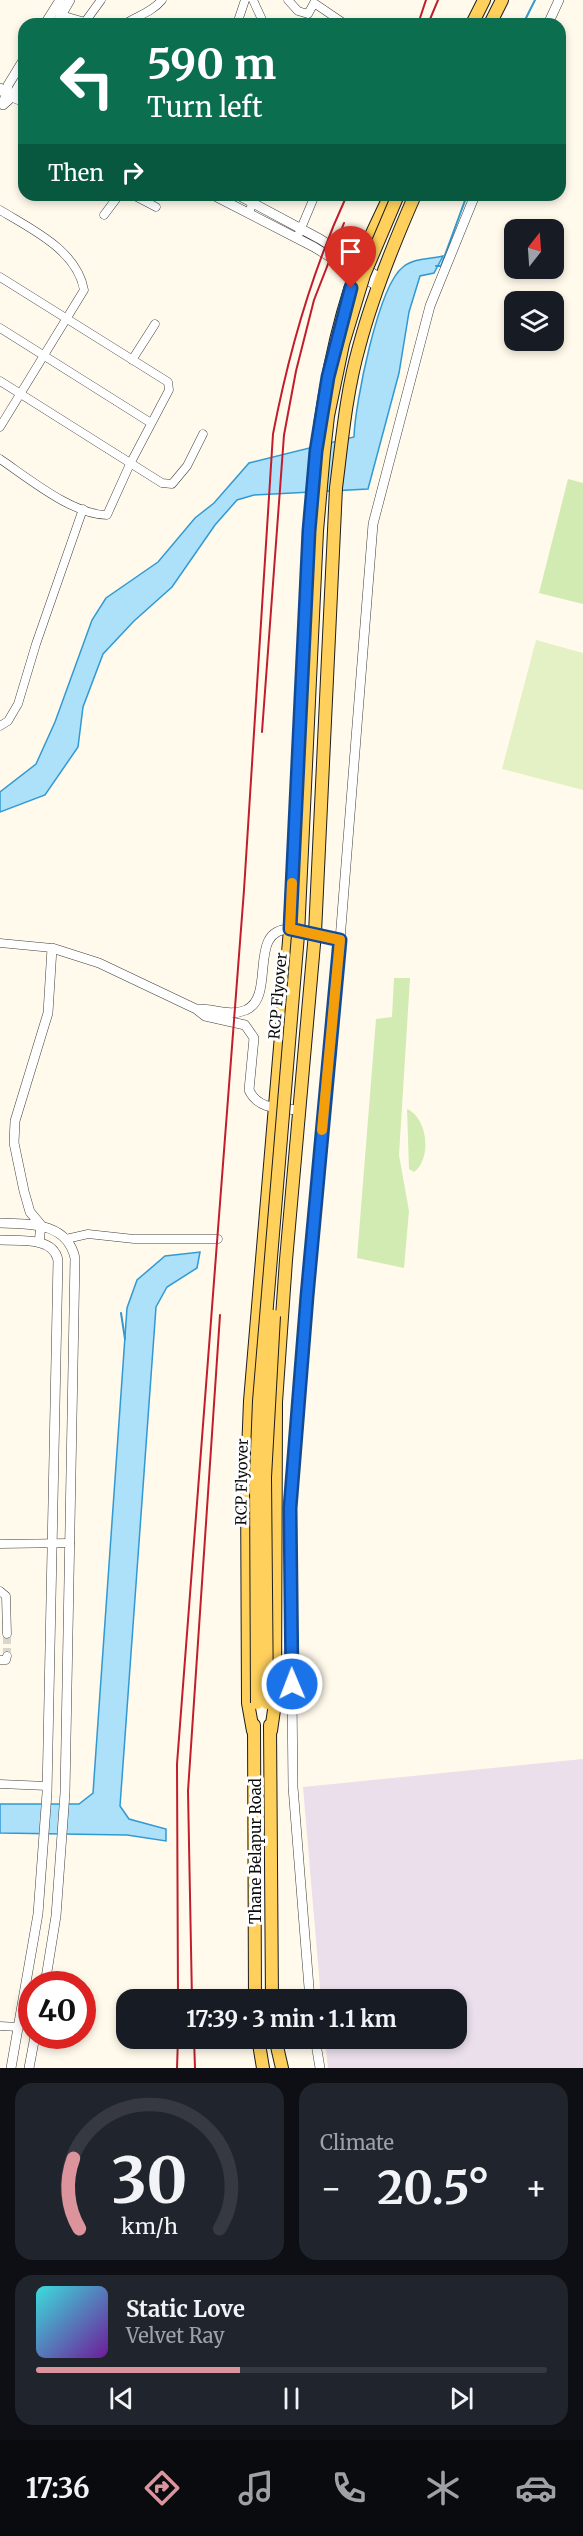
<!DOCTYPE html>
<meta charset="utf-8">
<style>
:root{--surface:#171b24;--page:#20242c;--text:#f1f3f6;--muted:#9ea1a6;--line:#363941;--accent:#db939c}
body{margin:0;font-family:Merriweather,serif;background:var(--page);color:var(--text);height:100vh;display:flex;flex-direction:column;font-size:22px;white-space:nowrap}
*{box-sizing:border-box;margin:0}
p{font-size:20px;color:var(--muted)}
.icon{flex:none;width:33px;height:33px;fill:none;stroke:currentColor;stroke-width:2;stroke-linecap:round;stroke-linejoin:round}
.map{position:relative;height:2068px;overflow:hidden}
.sheet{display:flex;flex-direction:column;gap:15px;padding:15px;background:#0d0f14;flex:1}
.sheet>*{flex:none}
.banner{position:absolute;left:18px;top:18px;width:548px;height:183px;border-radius:18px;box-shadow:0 3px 9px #0003;background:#0b6e4f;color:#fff;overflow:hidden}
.needle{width:39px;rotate:17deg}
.buttons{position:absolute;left:504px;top:219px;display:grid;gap:12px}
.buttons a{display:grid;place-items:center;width:60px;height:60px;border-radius:12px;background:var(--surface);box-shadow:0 3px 9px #0003;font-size:30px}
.speed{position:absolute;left:18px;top:1971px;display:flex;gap:12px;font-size:30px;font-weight:700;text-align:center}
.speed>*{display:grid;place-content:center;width:78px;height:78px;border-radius:50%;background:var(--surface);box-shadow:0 3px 9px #0003;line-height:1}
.speed .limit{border:9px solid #d22;background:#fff;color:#111}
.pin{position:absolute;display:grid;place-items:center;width:51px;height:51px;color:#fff;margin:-62px -26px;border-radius:50% 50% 50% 0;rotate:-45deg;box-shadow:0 0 6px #0007}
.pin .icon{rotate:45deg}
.me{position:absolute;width:66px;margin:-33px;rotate:359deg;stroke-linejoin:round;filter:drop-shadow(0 0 4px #0008)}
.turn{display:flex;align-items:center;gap:21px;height:126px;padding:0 30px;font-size:27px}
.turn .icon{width:78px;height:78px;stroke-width:2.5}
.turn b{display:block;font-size:42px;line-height:51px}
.then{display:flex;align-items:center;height:57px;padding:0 30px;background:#0003;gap:12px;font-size:22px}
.big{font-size:45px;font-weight:700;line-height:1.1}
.sheet .widget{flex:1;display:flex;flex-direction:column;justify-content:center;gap:9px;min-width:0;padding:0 21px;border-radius:18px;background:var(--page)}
.sheet .dial{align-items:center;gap:0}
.dial svg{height:156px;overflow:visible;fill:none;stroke:var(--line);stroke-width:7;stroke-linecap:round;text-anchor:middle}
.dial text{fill:var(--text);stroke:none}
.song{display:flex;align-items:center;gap:18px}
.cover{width:72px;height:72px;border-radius:9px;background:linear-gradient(135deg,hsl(180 70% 55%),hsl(280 70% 35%))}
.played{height:6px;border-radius:3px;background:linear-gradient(90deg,var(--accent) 40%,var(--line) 40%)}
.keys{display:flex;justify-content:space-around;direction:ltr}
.heat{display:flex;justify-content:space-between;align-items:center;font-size:33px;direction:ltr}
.sheet .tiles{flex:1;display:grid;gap:15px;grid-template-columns:1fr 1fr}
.widget:last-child{grid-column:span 2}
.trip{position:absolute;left:116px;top:1989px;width:351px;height:60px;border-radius:18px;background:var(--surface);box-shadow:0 3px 9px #0003;font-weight:700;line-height:60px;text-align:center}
.menu{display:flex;height:96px;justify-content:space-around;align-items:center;background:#090b0e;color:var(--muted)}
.menu .icon{width:42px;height:42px}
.menu .active{color:var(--accent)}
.menu b{font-size:27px;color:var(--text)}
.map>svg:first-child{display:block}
.industrial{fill:#eadfeb}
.green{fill:#d2ebb3}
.pitch{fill:#e4f1c5}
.water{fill:#ade0f9;stroke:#3199d3;stroke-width:1.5}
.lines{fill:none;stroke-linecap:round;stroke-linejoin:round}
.stream{stroke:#3199d3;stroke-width:2}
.minor-tunnel{stroke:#dbd6ca;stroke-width:8;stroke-dasharray:8 4;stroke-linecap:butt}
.minor-casing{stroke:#3f3f3f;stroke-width:9}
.tertiary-casing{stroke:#3f3f3f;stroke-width:10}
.primary-casing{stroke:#1d1d1d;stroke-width:14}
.minor{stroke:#fff;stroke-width:8}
.tertiary{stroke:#fff;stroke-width:9}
.primary{stroke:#ffd05b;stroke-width:12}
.rail{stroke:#c11e2d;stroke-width:2}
.primary-bridge-casing{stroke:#1d1d1d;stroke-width:14;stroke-linecap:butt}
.primary-bridge{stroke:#ffd05b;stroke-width:12}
.route-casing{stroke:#114b97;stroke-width:15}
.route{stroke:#1a73e8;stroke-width:10}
.slow{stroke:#f59e0b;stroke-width:10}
.labels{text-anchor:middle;stroke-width:6;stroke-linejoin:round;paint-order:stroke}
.street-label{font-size:15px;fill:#0c0c0c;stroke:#fff}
</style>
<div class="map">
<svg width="583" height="2068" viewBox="0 0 583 2068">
<rect width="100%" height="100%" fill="#fffaeb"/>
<path class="industrial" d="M583 1759V2068H328L325 2039 456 2038V2000L321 1999 303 1787Z"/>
<path class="green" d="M568 479 583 483V604L539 593Z
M394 978H410L399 1155 409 1211 404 1268 357 1258 376 1019 392 1017Z
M407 1109C428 1118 432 1159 414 1172L409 1169Z"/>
<path class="pitch" d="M536 640 583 653V790L502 769Z"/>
<path class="water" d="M443 256 434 273 420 276 409 312 399 373 368 489 254 495 237 500 215 525 172 587 134 621 103 654 83 707 78 747 45 795 0 812V792L36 764 55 722 92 620 106 598 158 562 195 518 214 503 249 463 354 437C355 404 378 286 403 267 414 258 430 259 443 256Z
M200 1252 197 1268 167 1287 156 1307 120 1806 129 1819 166 1829V1841L127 1835 0 1833V1804H79L93 1793 127 1308 137 1280 165 1256Z"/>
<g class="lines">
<path class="stream" d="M523 24 535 0
M436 266H441L467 195
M121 1313 125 1339"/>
<path class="minor-tunnel" d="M7 1656V1634"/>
<g class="minor-casing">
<path id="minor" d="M253 0 264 24
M288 0 298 11 308 14 314 3 345 24
M61 15 85 22 101 0
M125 24C138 15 151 13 162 0
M237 24 245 0
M133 195 156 207
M0 210C31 229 77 250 84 290L0 427
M249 213 255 195
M104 215 119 195
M297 238 315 195
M0 277 168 382 169 390 130 464 107 515C73 515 28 478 0 459
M0 328 151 423
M132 360 155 324
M0 381 162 483 172 484 187 466 203 434
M0 726 8 721 18 704 36 644 83 509
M0 943 52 948
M66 1239 88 1234 134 1239H218
M0 1544 70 1543
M0 1591 6 1596 7 1634
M0 1660H6L7 1656
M0 1784 47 1786
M0 2026 19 2027"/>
</g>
<g class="tertiary-casing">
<path id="tertiary" d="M45 24 60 0
M56 24 70 0
M548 24 559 0
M0 88 5 94 24 102
M3 105 8 85 24 59
M3 105 12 97 24 77
M213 195 314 247 377 286
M238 195 320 239 380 278
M196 1009C214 1008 229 1017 246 1010 277 996 246 928 291 929 307 930 324 936 340 940
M0 1223C30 1224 67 1222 75 1258L65 1793 56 1916 45 1984
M0 1240C18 1241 53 1236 58 1260L47 1793 38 1914 11 2068
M39 1243 41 1225 30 1212 24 1191 14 1143 15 1121 48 1013 52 948 99 963 196 1009 205 1016 245 1025 254 1038 249 1090C258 1110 280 1108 298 1110
M310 2000 293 1787 290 1508 310 1265 340 940 373 524 430 306 475 195
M315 2038 320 2068
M29 2068 35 2036"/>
</g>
<g class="primary-casing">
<path id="primary" d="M472 24 484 0
M490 24 502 0
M254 1725 255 2000
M270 1725 272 2000
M253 1731 248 1703 247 1478 250 1401 290 929 313 486C320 411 332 337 358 266 367 242 379 219 390 195
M271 1731 275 1703 276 1402 286 1260 315 933 336 488C342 441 346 393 359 347 373 294 393 245 415 195
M258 2038 263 2068
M275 2038 282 2068"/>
</g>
<use href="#minor" class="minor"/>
<use href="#tertiary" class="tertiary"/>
<use href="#primary" class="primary"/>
<path class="rail" d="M418 24 426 0
M428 24 438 0
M262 732 284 435 296 371 314 300 344 223
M178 2000 177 1764 244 890 273 434C289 351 311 273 347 195
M192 2000 188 1791 220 1315
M194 2038 195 2068
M177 2068 178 2038"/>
<g class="primary-bridge-casing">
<path id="primary-bridge" d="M257 1703 256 1477 259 1401 298 935 317 531 324 452 328 416 343 344 364 275 398 195
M267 1703 265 1477 274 1316"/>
</g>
<use href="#primary-bridge" class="primary-bridge"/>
</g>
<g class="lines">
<g class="route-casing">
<path id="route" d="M292 1684 290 1508 307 1296 340 940 290 929 309 531 316 451 328 377 351 288"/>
</g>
<use href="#route" class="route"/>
<path class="slow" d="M292 883 290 929 340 940 322 1130"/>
</g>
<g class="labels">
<g class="street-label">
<text transform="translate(278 996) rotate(-85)" y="5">RCP Flyover</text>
<text transform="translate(242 1482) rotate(-89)" y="5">RCP Flyover</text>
<text transform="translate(256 1851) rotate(-90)" y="5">Thane Belapur Road</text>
</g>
</g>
</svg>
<div class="buttons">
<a><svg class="needle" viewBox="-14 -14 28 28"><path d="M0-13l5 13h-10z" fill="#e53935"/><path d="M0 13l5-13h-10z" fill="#9ea1a6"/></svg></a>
<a><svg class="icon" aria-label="layers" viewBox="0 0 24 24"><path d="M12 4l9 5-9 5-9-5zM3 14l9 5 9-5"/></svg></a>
</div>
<div class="speed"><div class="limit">40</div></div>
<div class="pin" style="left:351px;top:288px;background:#d93025"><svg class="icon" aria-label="arrive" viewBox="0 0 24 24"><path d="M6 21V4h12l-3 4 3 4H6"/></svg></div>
<svg class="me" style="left:292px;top:1684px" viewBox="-20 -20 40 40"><circle r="17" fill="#1a73e8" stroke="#fff" stroke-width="3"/><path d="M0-11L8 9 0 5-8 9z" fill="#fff"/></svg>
<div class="trip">17:39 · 3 min · 1.1 km</div>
<div class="banner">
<div class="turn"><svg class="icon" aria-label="left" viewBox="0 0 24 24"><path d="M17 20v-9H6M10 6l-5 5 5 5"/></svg><div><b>590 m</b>Turn left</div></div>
<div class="then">Then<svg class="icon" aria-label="right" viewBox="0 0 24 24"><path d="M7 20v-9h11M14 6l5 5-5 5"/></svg></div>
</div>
</div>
<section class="sheet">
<div class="tiles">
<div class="widget dial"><svg viewBox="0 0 100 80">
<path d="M14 69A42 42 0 1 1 86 69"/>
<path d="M14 69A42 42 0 0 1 11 33" stroke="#db939c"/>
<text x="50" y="56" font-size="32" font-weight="700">30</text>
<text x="50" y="72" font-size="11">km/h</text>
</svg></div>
<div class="widget"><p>Climate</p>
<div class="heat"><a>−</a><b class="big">20.5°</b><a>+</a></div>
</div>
<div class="widget">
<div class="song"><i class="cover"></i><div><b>Static Love</b><p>Velvet Ray</p></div></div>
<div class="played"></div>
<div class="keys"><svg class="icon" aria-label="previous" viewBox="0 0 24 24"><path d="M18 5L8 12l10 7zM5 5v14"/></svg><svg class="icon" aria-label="pause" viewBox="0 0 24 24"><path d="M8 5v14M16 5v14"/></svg><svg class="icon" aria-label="next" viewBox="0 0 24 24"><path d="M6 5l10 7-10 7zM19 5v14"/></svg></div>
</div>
</div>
</section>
<nav class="menu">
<b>17:36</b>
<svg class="icon active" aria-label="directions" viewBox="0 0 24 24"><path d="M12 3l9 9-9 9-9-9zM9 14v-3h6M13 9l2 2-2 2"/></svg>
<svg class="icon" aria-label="music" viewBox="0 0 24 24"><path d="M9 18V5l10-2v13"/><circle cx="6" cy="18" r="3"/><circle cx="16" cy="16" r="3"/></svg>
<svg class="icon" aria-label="phone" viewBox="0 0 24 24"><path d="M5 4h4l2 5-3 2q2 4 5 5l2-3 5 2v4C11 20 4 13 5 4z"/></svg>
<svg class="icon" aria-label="climate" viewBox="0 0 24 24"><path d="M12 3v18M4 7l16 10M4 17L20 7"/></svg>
<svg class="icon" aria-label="car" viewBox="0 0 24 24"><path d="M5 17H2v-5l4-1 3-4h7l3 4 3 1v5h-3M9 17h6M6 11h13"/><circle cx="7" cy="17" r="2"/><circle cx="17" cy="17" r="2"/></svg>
</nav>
